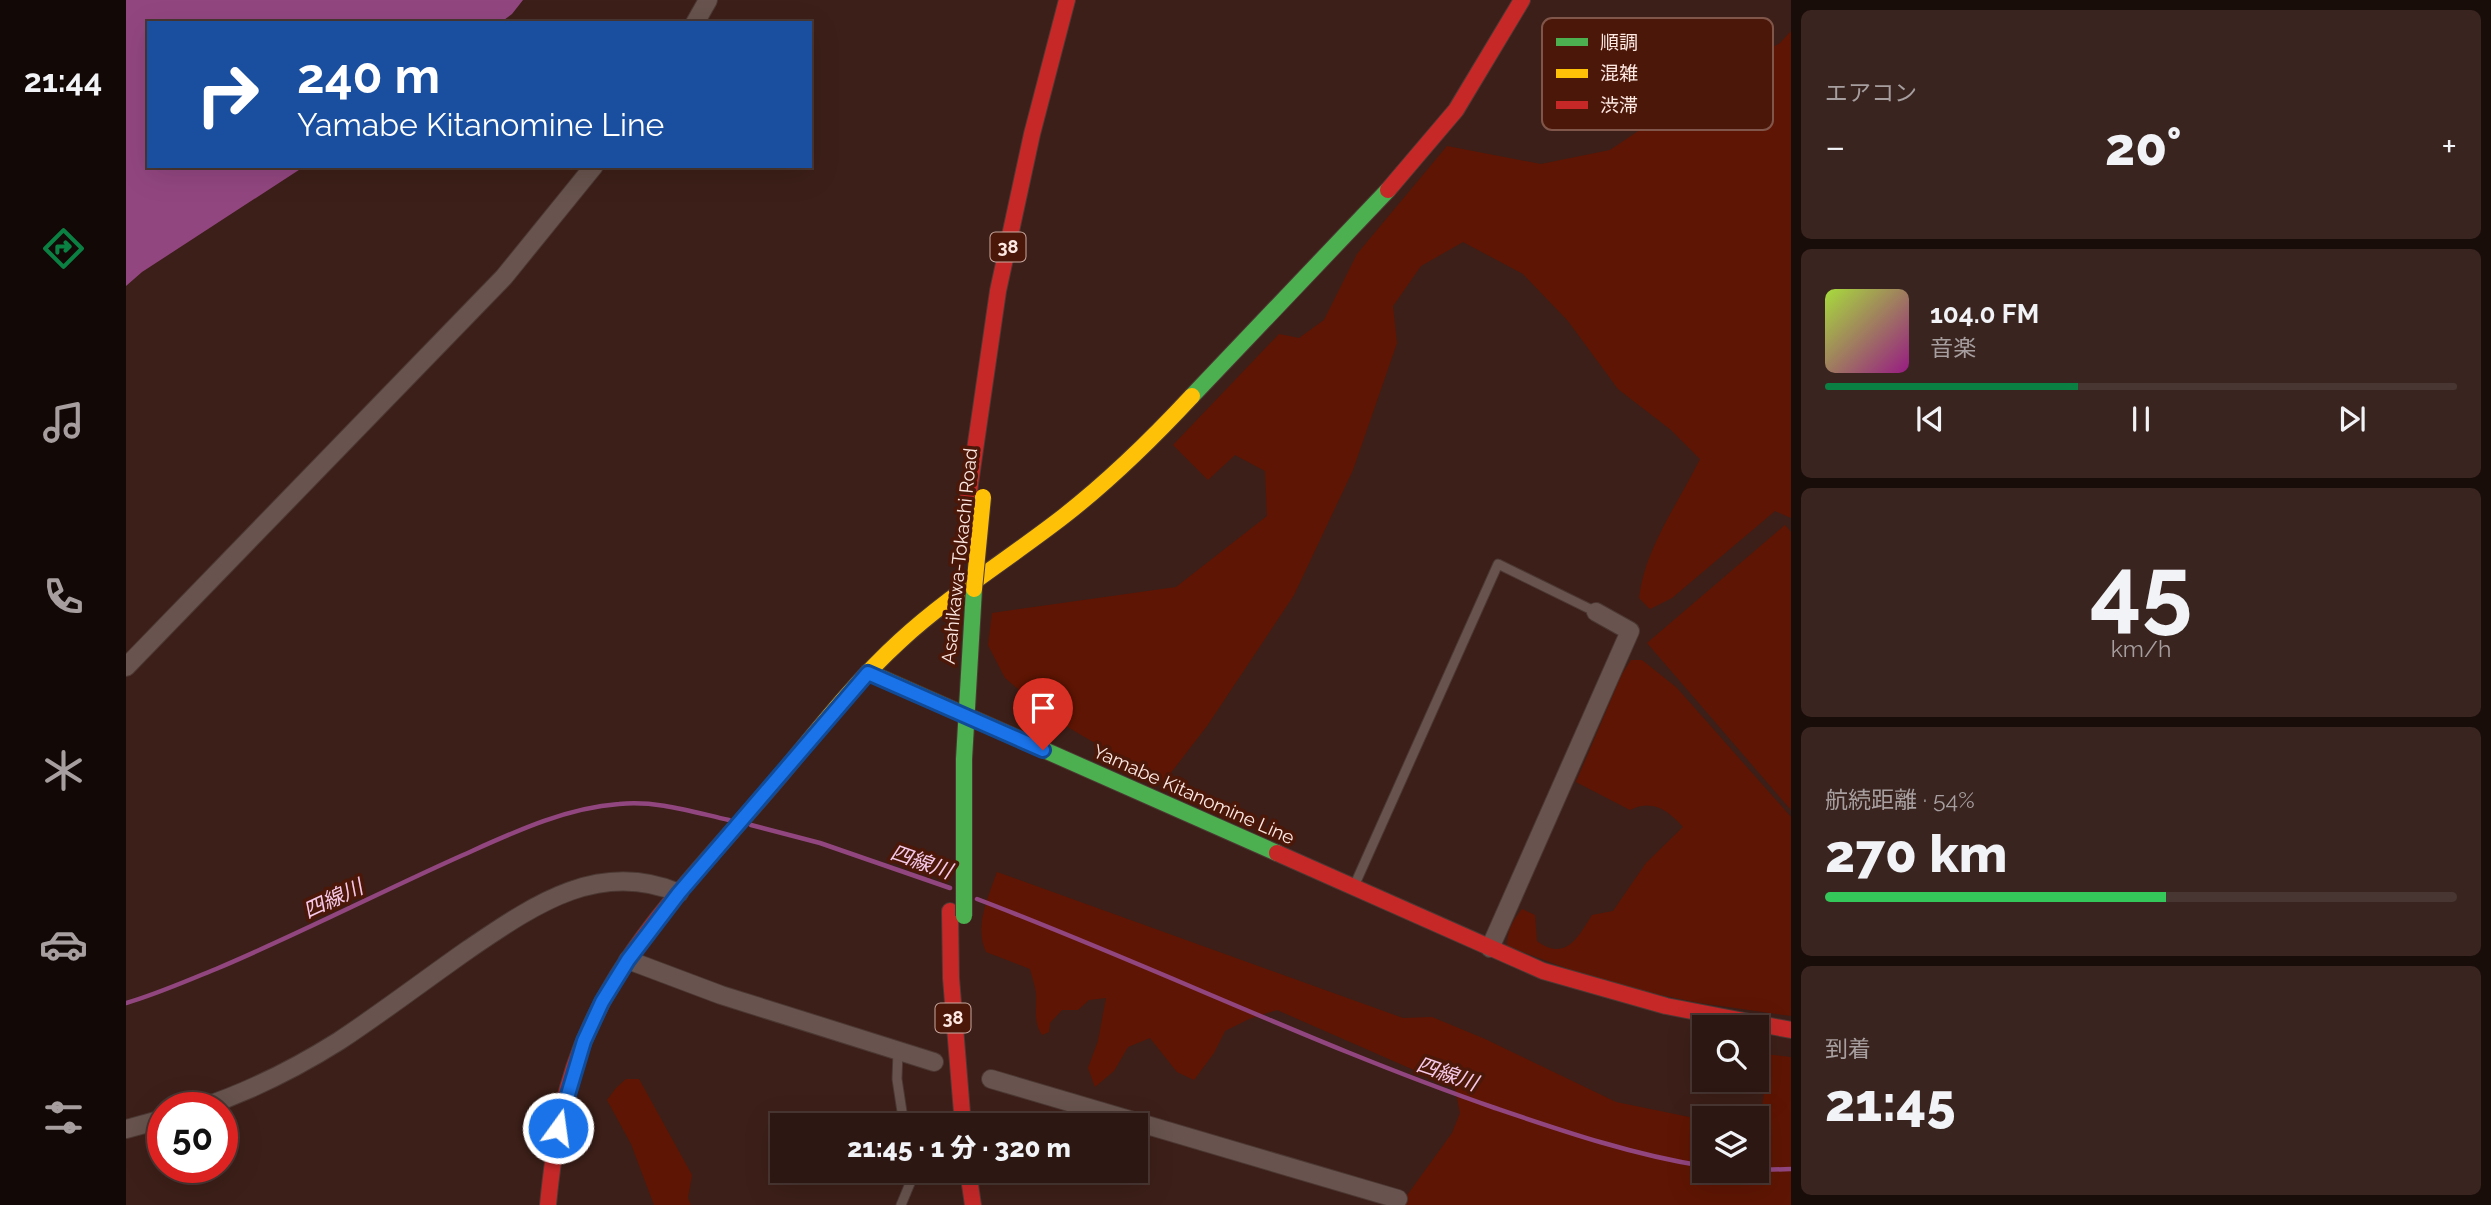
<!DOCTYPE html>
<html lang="ja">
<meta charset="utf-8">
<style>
:root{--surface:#2d1712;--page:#392420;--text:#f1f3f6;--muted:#a79f9f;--line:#483632;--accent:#0b8043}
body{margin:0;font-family:Raleway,"Noto Sans JP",sans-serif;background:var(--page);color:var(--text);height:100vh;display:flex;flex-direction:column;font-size:26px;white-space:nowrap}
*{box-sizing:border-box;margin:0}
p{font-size:23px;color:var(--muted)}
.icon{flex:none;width:38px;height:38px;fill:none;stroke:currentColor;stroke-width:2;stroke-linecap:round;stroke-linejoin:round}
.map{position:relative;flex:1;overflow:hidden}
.side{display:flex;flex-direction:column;gap:10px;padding:10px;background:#190d0a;width:700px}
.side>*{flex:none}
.banner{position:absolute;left:21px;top:21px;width:665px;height:147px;border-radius:0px;box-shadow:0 7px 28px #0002,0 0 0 2px var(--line);background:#1a4fa0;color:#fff;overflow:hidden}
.tools{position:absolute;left:1566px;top:1015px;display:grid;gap:14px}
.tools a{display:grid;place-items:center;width:77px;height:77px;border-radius:0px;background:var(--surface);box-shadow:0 7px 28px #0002,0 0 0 2px var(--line);font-size:35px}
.speed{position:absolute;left:21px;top:1092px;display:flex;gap:14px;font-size:35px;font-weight:700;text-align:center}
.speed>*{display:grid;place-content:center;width:91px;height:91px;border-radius:50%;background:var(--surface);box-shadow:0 7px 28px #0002,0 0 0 2px var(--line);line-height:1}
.speed .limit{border:10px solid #d22;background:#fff;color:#111}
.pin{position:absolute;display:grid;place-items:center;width:60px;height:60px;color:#fff;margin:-72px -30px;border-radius:50% 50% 50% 0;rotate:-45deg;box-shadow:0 0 7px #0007}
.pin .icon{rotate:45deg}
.me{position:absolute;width:77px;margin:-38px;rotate:14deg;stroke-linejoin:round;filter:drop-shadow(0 0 5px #0008)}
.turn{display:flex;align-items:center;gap:24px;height:147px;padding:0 35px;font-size:32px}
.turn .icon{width:91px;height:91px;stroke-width:2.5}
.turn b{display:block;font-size:49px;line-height:60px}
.big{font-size:52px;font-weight:800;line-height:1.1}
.side .widget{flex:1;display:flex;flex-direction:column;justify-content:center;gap:10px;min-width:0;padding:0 24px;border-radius:10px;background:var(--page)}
.side .dial{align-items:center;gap:0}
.dial b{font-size:91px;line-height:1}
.song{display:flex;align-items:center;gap:21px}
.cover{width:84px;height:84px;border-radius:10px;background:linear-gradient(135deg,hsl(80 70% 55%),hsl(310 70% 35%))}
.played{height:7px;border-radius:4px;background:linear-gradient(90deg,var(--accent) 40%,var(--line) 40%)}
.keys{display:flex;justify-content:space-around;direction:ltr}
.heat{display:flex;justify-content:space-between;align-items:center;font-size:38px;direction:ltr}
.charge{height:10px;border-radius:5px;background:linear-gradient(90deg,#34c759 54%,var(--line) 0)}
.trip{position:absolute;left:644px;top:1113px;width:378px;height:70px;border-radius:0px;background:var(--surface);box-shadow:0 7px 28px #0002,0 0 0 2px var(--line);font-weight:800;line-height:70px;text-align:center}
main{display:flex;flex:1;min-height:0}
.menu{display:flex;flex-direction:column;width:126px;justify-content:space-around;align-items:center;background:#120907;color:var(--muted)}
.menu .icon{width:49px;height:49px}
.menu .selected{color:var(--accent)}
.menu b{font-size:32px;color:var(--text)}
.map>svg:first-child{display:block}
.green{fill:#5f1503}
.water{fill:#924680}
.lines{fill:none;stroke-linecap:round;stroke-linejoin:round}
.stream{stroke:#924680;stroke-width:4.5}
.lane-casing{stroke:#4c3833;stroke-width:11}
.street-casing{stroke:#4c3833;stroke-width:20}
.fast-casing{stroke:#4c3833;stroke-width:18}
.slow-casing{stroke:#4c3833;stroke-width:18}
.jam-casing{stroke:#4c3833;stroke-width:18}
.lane{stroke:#68534e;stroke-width:9}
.street{stroke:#68534e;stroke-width:18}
.fast{stroke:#4caf50;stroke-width:16}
.slow{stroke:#ffc107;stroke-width:16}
.jam{stroke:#c62828;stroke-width:16}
.fast-bridge-casing{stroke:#4c3833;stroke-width:18;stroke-linecap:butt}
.slow-bridge-casing{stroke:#4c3833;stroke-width:18;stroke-linecap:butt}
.fast-bridge{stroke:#4caf50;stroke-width:16}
.slow-bridge{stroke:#ffc107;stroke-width:16}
.route-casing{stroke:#114b97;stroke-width:18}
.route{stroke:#1a73e8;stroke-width:12}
.labels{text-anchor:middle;stroke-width:7;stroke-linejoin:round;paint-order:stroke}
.shield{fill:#4b1709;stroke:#c8a9a1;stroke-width:2}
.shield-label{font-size:18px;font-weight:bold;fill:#fee8e2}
.street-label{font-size:19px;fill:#fee8e2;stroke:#4b1709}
.water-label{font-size:21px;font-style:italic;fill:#f6c9e9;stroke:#4b1709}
.key{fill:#4b1709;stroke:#81564a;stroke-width:2}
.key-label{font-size:19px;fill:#fee8e2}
</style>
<main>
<nav class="menu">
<b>21:44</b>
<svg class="icon selected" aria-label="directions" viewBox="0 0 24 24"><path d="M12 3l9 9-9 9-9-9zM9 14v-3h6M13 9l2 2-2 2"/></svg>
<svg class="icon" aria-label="music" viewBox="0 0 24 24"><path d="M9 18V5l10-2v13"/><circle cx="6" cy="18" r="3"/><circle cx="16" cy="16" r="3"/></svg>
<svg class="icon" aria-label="phone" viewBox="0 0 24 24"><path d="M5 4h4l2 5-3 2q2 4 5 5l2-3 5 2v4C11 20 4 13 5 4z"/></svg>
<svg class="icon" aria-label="climate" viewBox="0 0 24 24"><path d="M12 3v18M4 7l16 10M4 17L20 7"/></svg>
<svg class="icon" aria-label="car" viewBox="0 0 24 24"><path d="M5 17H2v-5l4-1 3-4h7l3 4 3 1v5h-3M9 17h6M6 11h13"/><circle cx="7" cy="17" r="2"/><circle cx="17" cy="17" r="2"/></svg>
<svg class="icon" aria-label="filters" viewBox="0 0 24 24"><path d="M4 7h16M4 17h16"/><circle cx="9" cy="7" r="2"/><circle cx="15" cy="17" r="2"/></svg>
</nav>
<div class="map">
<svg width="1665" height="1205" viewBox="0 0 1665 1205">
<rect width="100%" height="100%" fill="#3c1f18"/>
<path class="green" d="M1665 31V518L1649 511 1546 598 1524 609 1513 598C1519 548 1552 504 1574 459L1545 430 1492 389 1442 321 1397 274 1337 242 1295 266 1267 306 1271 343 1227 470 1168 595 1081 726 1037 783 928 719 879 678 862 645 866 613 1050 587 1141 516 1139 471 1109 455 1082 480 1047 445 1153 334 1173 338 1198 320 1231 254 1321 146 1415 164 1484 150 1563 97 1654 43Z
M1659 525 1665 532V810L1521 643Z
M1505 660H1516L1551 688 1665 817V1016L1574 1003 1485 985 1381 946C1381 930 1387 920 1396 909L1409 915 1411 941C1439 962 1452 938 1466 915L1487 911 1520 863 1557 827C1542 810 1526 799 1504 810L1450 782 1496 674Z
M871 872 1277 1018 1306 1017 1359 1039 1490 1102 1578 1120V1171H1631V1120L1635 1119 1638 1090 1628 1080H1631V1053L1665 1057V1205H1274L1326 1133 1334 1113 1329 1088 1151 1010 1123 1019 1099 1031 1088 1053 1068 1080 1051 1072 1024 1038 1002 1047 988 1071 969 1087 962 1068 972 1041 980 998 963 1000 952 1010H936L924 1023 923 1032 916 1035C907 1022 911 1008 910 993 909 985 906 977 904 969L860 952C848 926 862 898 871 872Z
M500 1079H513L566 1175 562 1198 565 1205H528L505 1144 481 1100 490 1088Z"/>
<path class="water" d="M0 0H397L386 14 374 23H23V166H179L16 272 0 286Z"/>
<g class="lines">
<path class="stream" d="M625 825 694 843 824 888
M851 899C1025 965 1193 1047 1369 1108 1437 1131 1507 1155 1578 1166
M0 1003C31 994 60 981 90 969 173 934 254 892 337 855 386 833 438 808 493 804 530 800 567 812 603 820
M1631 1170 1665 1169"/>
<g class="lane-casing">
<path id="lane" d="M1229 884 1372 564 1470 612
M772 1051 771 1079 778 1125
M775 1205 785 1181 783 1171"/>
</g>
<g class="street-casing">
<path id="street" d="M569 23 582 0
M0 667 378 277 468 166
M1364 948 1504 631 1470 612
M502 960 595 995 808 1062
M865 1079 1272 1199
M74 1108C122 1092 170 1068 213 1041 257 1012 300 979 343 949 408 905 473 859 553 893
M0 1129 37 1119"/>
</g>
<g class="fast-casing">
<path id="fast" d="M1066 396 1262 190
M742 672 1151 853"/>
</g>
<g class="slow-casing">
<path id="slow" d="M654 776C692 730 729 682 774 641 824 595 884 558 938 516 984 480 1026 439 1066 396"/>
</g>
<g class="jam-casing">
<path id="jam" d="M1262 190 1330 110 1396 0
M842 498 872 291 906 134 941 0
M1151 853 1417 971 1540 1006 1665 1030
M824 911 825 978 837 1125
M842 1171 847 1205
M422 1205C428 1143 438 1082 465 1025 508 930 588 855 654 776"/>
</g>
<use href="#lane" class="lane"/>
<use href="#street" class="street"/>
<use href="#fast" class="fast"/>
<use href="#slow" class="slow"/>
<use href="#jam" class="jam"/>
<g class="fast-bridge-casing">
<path id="fast-bridge" d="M838 916V759L848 589"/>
</g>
<g class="slow-bridge-casing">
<path id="slow-bridge" d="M848 589 857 497"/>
</g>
<use href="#fast-bridge" class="fast-bridge"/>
<use href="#slow-bridge" class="slow-bridge"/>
</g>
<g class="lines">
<g class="route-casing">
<path id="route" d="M432 1128 458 1041 476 1002 502 960 553 893 742 673 917 750"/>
</g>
<use href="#route" class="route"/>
</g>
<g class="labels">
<g class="shield">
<rect x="864.5" y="232.5" width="35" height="29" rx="5"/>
<rect x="809.5" y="1003.5" width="35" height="29" rx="5"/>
</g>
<g class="shield-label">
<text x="882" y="253">38</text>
<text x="827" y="1024">38</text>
</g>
<g class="street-label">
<text transform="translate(833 556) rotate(-84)" y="7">Asahikawa-Tokachi Road</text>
<text transform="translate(1068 794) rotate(24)" y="7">Yamabe Kitanomine Line</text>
</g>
<g class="water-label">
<text transform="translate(795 862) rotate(19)" y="7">四線川</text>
<text transform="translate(207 899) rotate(-25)" y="7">四線川</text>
<text transform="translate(1321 1074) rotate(19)" y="7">四線川</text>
</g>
</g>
<rect x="1416" y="18" width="231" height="112" rx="10" class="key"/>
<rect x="1430" y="38" width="32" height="8" fill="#4caf50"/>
<rect x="1430" y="69" width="32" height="9" fill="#ffc107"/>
<rect x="1430" y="101" width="32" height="8" fill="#c62828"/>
<g class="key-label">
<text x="1474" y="49">順調</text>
<text x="1474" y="80">混雑</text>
<text x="1474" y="112">渋滞</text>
</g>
</svg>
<div class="tools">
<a><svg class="icon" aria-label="search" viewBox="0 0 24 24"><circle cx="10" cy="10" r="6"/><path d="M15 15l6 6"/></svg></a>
<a><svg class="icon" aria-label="layers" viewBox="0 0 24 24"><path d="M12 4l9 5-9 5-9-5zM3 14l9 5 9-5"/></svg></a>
</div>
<div class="speed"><div class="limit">50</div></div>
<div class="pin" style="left:917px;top:750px;background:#d93025"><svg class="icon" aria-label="arrive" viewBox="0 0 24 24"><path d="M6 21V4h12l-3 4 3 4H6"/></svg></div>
<svg class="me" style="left:432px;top:1128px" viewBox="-20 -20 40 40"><circle r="17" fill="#1a73e8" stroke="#fff" stroke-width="3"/><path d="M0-11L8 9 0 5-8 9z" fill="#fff"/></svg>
<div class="trip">21:45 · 1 分 · 320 m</div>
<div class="banner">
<div class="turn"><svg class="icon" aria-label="right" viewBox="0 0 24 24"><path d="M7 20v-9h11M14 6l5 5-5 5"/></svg><div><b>240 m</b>Yamabe Kitanomine Line</div></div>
</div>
</div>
<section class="side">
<div class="widget"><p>エアコン</p>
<div class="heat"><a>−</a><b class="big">20°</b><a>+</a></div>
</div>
<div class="widget">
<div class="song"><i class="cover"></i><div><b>104.0 FM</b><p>音楽</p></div></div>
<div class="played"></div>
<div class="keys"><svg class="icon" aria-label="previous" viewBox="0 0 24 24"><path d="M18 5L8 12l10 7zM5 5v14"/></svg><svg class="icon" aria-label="pause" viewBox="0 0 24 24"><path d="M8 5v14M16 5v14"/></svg><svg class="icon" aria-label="next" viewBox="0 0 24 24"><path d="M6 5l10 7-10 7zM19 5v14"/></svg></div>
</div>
<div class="widget dial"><b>45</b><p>km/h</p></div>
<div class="widget"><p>航続距離 · 54%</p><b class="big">270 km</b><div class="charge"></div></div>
<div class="widget"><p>到着</p><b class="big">21:45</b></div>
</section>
</main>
